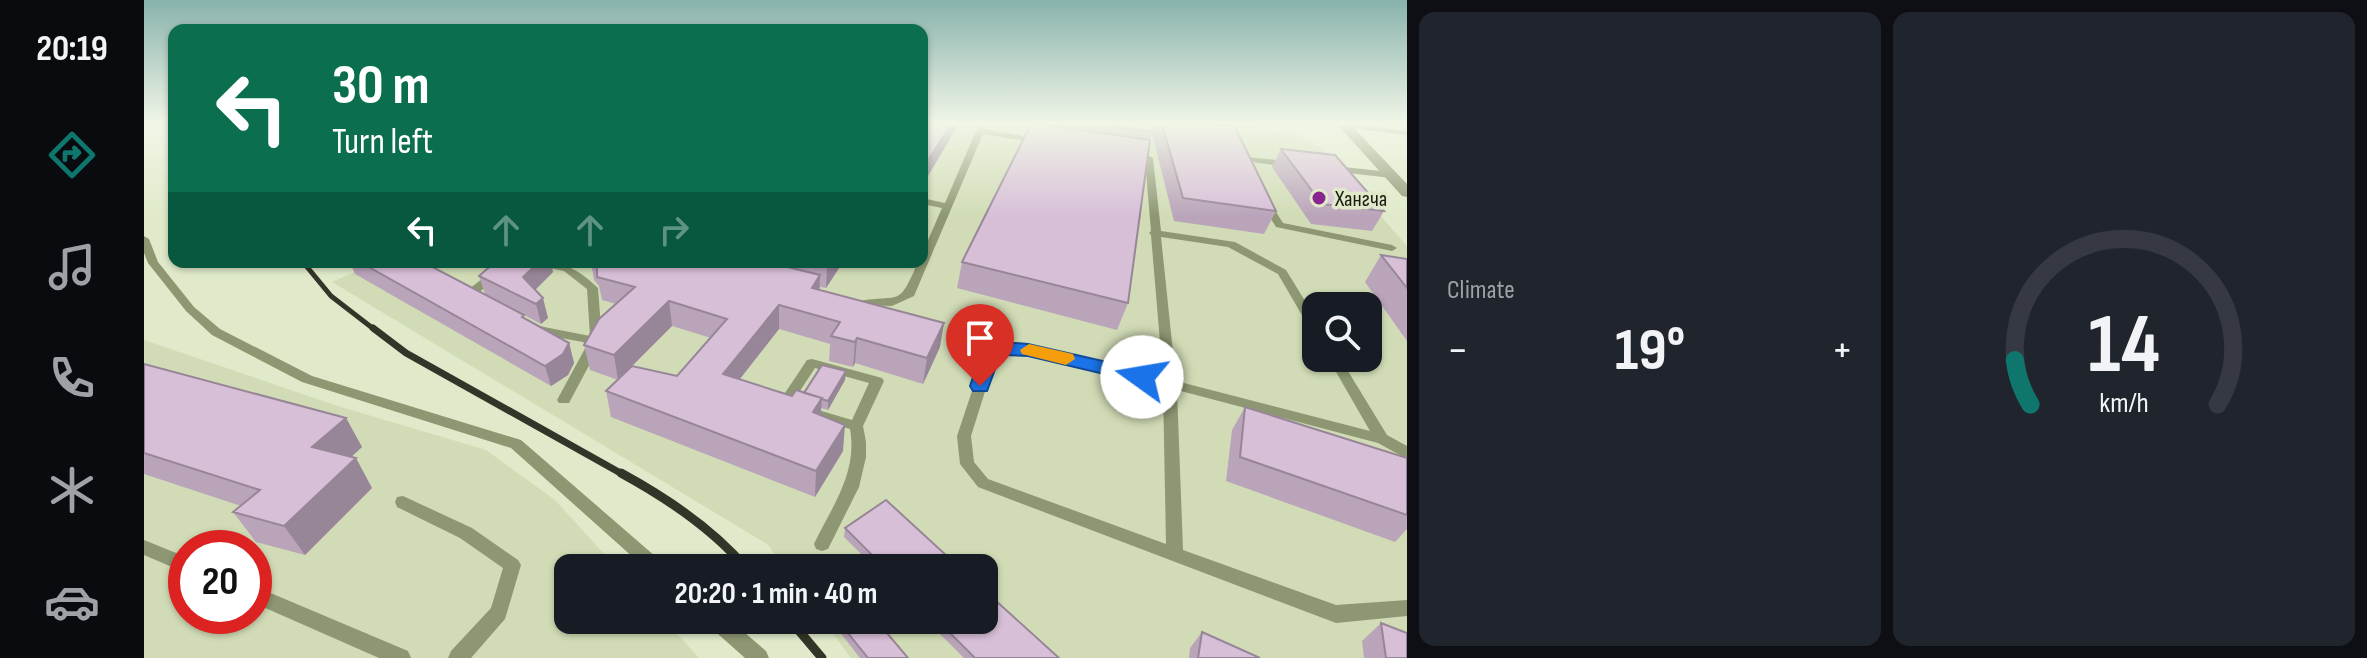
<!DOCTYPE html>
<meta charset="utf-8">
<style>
:root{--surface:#171b24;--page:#20242c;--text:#f1f3f6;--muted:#9ea1a6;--line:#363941;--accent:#0f766e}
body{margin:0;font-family:"Sofia Sans Condensed",sans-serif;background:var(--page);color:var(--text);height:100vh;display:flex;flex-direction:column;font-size:30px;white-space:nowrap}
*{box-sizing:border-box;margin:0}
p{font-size:26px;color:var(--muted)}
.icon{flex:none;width:44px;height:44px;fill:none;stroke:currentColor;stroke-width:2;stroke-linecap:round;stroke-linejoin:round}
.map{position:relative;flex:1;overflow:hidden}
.drawer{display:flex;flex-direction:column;gap:12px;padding:12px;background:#0d0f14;width:960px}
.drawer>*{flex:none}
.guide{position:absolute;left:24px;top:24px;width:760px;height:244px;border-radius:16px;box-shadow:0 2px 6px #0004;background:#0b6e4f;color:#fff;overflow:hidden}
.controls{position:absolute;left:1158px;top:292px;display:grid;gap:16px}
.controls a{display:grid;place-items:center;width:80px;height:80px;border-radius:16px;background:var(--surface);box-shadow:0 2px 6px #0004;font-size:40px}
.speed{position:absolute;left:24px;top:530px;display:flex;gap:16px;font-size:40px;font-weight:700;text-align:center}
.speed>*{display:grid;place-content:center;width:104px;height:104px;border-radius:50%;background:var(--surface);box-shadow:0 2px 6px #0004;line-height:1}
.speed .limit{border:12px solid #d22;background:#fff;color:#111}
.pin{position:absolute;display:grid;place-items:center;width:68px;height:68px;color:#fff;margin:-82px -34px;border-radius:50% 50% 50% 0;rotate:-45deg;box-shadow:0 0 8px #0007}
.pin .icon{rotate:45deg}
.me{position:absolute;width:88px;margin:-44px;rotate:283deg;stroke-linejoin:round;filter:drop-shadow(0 0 6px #0008)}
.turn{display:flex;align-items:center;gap:28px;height:168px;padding:0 32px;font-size:36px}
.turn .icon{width:104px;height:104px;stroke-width:2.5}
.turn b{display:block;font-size:56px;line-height:68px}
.lanes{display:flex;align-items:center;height:76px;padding:0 32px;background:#0003;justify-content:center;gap:40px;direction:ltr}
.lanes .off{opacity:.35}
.big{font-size:60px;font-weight:700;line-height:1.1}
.drawer .widget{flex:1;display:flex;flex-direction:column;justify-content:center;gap:12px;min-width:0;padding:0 28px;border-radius:16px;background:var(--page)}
.drawer .dial{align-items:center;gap:0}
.dial svg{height:208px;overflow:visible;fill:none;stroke:var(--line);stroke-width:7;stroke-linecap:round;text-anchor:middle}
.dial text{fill:var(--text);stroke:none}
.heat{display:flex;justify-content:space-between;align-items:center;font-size:44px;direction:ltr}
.drawer .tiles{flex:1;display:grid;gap:12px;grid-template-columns:repeat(2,1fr)}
.trip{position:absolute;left:410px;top:554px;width:444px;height:80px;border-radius:16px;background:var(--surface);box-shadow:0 2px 6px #0004;font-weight:700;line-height:80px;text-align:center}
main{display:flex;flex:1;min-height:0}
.dock{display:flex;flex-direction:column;width:144px;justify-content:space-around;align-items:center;background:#090b0e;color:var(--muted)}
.dock .icon{width:56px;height:56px}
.dock .active{color:var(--accent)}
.dock b{font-size:36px;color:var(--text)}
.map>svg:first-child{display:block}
.built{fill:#d1dcb6;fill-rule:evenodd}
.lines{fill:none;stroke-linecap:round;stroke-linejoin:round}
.lane{fill:#8d9772;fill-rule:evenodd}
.street{fill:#8d9772;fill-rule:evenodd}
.rail-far2{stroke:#323628;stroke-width:5}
.rail-far1{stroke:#323628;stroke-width:7}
.rail{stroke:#323628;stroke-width:9}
.wall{fill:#baa4ba;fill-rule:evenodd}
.shaded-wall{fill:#978697}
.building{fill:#d8bfd8;stroke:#978697;stroke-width:2}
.route{fill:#1a73e8;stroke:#114b97;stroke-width:2}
.slow{fill:#f59e0b}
.poi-dot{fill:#88258e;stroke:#e0eaca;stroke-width:3}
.labels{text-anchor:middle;stroke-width:7;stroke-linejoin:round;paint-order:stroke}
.far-poi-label{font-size:22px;fill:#191c11;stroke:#e0eaca;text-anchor:start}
</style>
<main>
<nav class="dock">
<b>20:19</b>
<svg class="icon active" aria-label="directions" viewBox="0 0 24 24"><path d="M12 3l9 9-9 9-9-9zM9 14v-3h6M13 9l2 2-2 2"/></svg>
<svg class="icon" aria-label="music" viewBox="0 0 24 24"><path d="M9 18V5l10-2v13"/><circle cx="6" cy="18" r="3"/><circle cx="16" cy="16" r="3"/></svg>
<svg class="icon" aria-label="phone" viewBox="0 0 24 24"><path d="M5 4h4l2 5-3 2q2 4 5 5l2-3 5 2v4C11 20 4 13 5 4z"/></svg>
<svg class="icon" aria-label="climate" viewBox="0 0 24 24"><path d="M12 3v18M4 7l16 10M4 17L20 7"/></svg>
<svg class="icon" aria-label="car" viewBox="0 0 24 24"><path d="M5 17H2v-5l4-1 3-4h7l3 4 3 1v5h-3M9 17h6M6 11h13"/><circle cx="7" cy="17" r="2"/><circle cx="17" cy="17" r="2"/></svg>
</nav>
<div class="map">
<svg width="1263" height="658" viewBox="0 0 1263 658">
<rect width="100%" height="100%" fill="#e0eaca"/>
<path class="built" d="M778 124H1091L1152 135 1177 148 1263 246V658H707L679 620H840V568H641L623 544 188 282 233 262H778ZM1172 306H1224V358H1172Z
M0 340 194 406 342 450 411 500 473 568H424V620H521L555 658H0ZM42 548H110V616H42Z"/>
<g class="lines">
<path class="lane" d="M835 124H841L840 129 895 139 899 141 895 143 839 134 770 296 748 306 714 305 712 303 714 301C758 294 754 308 774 262H778V254L798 208 778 204V198L801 203Z
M1188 124H1207L1263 131V135L1192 126Z
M985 153 1005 156 1009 158 1017 231 1091 242 1142 270 1172 319V333L1166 329 1134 274 1084 247 1017 237 1032 381 1226 431 1184 358H1196L1243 435 1263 446V459L1234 443 1033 390 1039 550 1192 605 1263 600V616L1192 623 834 487 816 464 813 436 838 361 853 345 884 346 1019 378 1007 235 1005 233 1007 231 1001 160 985 157ZM860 352 884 354 1019 387 1022 544 844 479 830 462 827 436 850 363Z
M1093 156 1144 161 1148 164 1144 167 1101 161V165H1098L1094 163Z
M1190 166 1247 172 1251 175 1247 178 1187 171 1186 169Z
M1122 200 1125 201 1139 223 1248 245 1253 248 1248 251 1132 227 1117 203Z
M0 236 5 239 14 262 50 307 76 329 168 376 377 440 519 563 522 568H501L367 448 158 382 68 335 42 311 4 263 0 253Z
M360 262H372L333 294 338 298 336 300C330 302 323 299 319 294L321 292Z
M385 262C417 262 430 265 454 288L458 341 425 403H415L413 400 444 343 390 333 384 329 390 325 446 336 443 289 420 271 386 264Z
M668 359 738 378 740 381 719 426 722 442V457L715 487 684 549 678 551 672 549 670 544C688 506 714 473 706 429L659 415 657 412 659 409 664 407 708 420 725 383 671 368 648 403 650 406 648 409 643 411 635 408 633 405 663 360Z
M259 496 328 528 374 560 377 565 361 619 327 658H304L307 651 347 608 359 568 316 538 253 507 251 502 253 497Z
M0 540 42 557V573L0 555Z
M110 586 264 651 267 658H235L110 603Z
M563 620H586L622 651 625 658H601L565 626Z"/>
<path class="street" d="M1193 124H1206L1263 184V197L1258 196Z"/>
<path class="rail-far2" d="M159 262 187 296 231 330"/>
<path class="rail-far1" d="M229 328 262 353 480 475"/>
<path class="rail" d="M477 473C521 497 569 529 602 568
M646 620 678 658"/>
</g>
<path class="wall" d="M887 124H1083L1132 211 1120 234 1030 221 1008 133 1006 140 984 303 973 330 813 288 818 262Z
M1137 149 1240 211 1228 231 1167 224 1128 167Z
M1237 255 1263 259V341L1221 282Z
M202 262H279L341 294 335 276 409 272 391 290 404 318 397 324 365 307 381 319 425 343 430 363 424 375 407 386 211 274 208 267Z
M447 262H699L682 288 676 287 675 290 796 347 779 384 711 363 709 367 685 361 686 344 635 329 596 379 648 396 701 380 684 410 677 408V415L699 451 671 497 467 417 462 391 474 380 446 370 440 345 472 304 458 300 455 286 450 280ZM528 326 567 338 533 376 488 366Z
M0 364 202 418 218 447 207 457 228 488 161 555 112 542 89 512 97 506 0 474Z
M1101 407 1263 458V529L1251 542 1082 481 1088 430Z
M701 528 816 568H731L700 537Z
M782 620H840L915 658H820Z
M696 623 764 658H716L695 631Z
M1237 623 1263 658H1220L1218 641Z
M1058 632 1116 658H1045L1046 648Z"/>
<path class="shaded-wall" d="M807 124H815L778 186V170Z
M395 262H407L409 272 385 296 379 277Z
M685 262H699L682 288 683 265Z
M676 275 675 299 668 288Z
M399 298 404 318 397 324 392 304Z
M525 301 528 326 474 380 470 355Z
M635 305V329L580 399 579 374Z
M800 323 796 347 779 384 783 358Z
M713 338 711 363 709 367 711 342Z
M425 343 430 363 424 375 407 386 401 366Z
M702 371 701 380 684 410V401Z
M678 398 676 423 669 412Z
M202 418 218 447 185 477 168 447Z
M701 425 699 451 671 497 672 471Z
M212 458 228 488 161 555 140 526Z"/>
<path class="building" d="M778 124H807L778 170Z
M887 124H896L1006 140 984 303 818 262Z
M957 124H1010L1009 132Z
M1018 124 1090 125 1132 211 1039 198Z
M1137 149 1191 155 1240 211 1178 204Z
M1237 255 1263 259V288Z
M216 262H279L380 315 378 317 425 343 419 354 401 366Z
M351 262H395L379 277 399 298 392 304 335 276Z
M450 262H623L676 275 668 288 800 323 783 358 713 338 711 342 687 336 696 322 635 305 579 374 648 396 652 390 678 398 669 412 701 425 672 471 462 391 488 366 533 376 583 319 525 301 470 355 440 345 455 319 491 287 453 277V264Z
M671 262H685L683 265Z
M0 364 202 418 168 447 212 458 140 526 89 512 116 490 0 453Z
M678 365 702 371 684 401 677 399 678 398 660 393Z
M1101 407 1263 458V515L1096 457Z
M742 500 816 568H741L701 528Z
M840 590 915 658H831L793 620H840Z
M700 620H732L764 658H724L696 623Z
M1237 623 1263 633V658H1242Z
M1058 632 1116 658H1054Z"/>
<linearGradient id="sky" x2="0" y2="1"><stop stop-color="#88b2ac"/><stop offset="0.57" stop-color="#f1f6e7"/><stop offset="1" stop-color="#f1f6e7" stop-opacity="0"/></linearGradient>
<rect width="1263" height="216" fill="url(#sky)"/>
<path class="route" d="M857 342 884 344 998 370 1008 377 998 383 884 356 862 355 853 364 843 391H829L826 386C832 369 837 348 857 342Z"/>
<path class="slow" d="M885 344 929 354 931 359 922 365 878 354 876 350Z"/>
<circle class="poi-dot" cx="1175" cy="198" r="8"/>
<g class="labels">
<g class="far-poi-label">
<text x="1191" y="206">Хангча</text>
</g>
</g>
</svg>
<div class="controls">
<a><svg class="icon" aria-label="search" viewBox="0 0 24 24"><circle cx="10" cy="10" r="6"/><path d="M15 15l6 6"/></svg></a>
</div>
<div class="speed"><div class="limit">20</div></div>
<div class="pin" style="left:836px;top:386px;background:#d93025"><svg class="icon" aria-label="arrive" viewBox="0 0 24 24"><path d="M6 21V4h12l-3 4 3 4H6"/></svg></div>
<svg class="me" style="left:998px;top:377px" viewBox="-20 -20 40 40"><circle r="19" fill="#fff"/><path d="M0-13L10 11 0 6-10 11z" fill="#1a73e8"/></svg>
<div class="trip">20:20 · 1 min · 40 m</div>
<div class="guide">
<div class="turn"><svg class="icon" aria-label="left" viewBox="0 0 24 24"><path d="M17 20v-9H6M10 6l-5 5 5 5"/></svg><div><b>30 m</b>Turn left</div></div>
<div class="lanes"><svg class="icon" aria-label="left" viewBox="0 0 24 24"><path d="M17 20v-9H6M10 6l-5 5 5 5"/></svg><svg class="icon off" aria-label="ahead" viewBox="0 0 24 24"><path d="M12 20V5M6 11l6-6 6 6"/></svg><svg class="icon off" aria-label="ahead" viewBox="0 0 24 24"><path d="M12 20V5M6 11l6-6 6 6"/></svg><svg class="icon off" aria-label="right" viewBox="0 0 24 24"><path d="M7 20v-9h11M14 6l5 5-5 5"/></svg></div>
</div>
</div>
<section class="drawer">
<div class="tiles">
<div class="widget"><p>Climate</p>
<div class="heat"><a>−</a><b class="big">19°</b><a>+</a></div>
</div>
<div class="widget dial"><svg viewBox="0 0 100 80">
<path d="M14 69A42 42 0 1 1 86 69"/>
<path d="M14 69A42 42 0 0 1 8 52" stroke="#0f766e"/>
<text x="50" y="56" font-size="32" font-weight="700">14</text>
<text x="50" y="72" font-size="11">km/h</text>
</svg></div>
</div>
</section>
</main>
